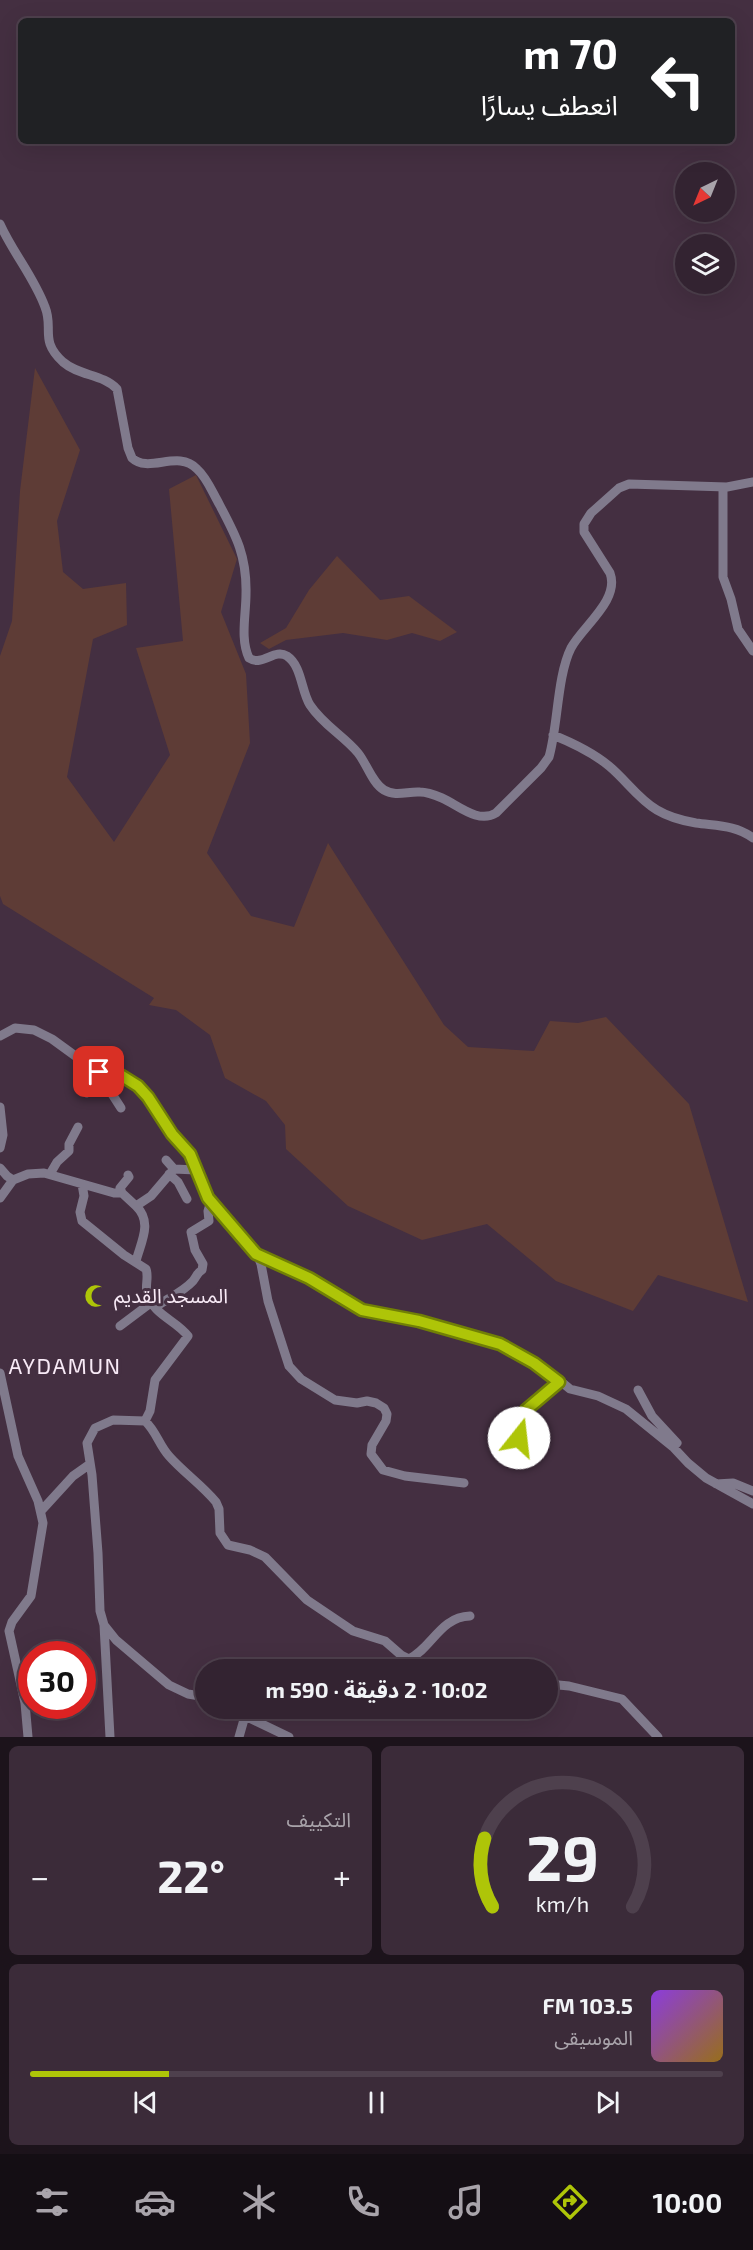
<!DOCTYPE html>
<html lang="ar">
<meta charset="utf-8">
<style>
:root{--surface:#332331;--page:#3b2b39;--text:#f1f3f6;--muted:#a9a4ab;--line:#4e404d;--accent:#aec508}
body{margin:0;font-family:"Exo 2","Noto Sans Arabic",sans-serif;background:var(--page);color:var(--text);direction:rtl;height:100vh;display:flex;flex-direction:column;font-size:22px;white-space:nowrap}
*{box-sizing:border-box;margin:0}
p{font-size:20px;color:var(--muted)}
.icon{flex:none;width:33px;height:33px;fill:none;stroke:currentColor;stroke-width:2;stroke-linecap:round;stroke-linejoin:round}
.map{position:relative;height:1737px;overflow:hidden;direction:ltr}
.sheet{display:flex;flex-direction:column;gap:9px;padding:9px;background:#1c131b;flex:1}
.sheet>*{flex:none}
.guide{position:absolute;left:18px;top:18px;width:717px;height:126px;border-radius:9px;box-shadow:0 6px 24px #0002,0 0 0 2px var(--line);direction:rtl;background:#202124;color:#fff;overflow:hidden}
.needle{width:39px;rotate:223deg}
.fabs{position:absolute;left:675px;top:162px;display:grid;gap:12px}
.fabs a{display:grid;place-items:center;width:60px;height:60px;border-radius:50%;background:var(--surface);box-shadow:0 6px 24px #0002,0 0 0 2px var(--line);font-size:30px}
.speed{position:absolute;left:18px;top:1641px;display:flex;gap:12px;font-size:30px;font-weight:700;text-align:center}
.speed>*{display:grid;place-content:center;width:78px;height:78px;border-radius:50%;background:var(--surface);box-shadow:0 6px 24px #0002,0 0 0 2px var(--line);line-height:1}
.speed .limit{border:9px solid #d22;background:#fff;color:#111}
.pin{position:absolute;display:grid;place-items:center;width:51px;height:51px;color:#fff;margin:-26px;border-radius:12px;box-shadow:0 3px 9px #0006}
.me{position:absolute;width:66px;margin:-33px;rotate:16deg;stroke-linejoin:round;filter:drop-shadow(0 0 4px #0008)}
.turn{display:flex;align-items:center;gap:21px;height:126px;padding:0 18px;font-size:27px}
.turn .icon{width:78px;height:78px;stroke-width:2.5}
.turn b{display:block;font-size:42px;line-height:51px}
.big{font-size:45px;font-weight:700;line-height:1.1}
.sheet .tile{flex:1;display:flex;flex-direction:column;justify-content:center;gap:9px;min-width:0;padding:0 21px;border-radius:9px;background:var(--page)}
.sheet .dial{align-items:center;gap:0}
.dial svg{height:156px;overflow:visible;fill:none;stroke:var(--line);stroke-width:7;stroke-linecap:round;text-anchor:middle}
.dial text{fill:var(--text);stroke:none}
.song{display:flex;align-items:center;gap:18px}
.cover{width:72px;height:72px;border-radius:9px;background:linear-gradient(135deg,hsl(270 70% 55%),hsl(40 70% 35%))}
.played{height:6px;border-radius:3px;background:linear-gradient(90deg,var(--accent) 20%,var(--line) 20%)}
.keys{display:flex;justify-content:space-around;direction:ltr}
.heat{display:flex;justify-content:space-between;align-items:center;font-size:33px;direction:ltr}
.sheet .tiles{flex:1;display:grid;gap:9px;grid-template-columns:1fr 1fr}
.tile:last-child{grid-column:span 2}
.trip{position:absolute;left:195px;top:1659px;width:363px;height:60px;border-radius:30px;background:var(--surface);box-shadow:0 6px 24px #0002,0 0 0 2px var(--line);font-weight:700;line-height:60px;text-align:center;direction:rtl}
.dock{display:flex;height:96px;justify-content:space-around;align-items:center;background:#140e14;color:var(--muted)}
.dock .icon{width:42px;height:42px}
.dock .on{color:var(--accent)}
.dock b{font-size:27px;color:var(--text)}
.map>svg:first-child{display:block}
.green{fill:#5e3c36}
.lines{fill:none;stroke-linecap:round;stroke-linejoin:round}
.minor{stroke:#807a8c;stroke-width:9}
.route-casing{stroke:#718005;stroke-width:15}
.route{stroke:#aec508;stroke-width:10}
.labels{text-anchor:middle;stroke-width:6;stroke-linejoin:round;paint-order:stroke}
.poi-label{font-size:20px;fill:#f8eaf6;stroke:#442f41;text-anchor:start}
.quarter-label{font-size:22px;letter-spacing:1.5px;fill:#f8eaf6;stroke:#442f41}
</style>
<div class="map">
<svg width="753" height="1737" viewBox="0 0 753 1737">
<rect width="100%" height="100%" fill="#442f41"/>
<path class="green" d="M35 368 80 450 57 521 63 572 83 589 126 583 127 625 93 639 67 777 114 842 170 755 136 648 183 641 169 489 196 475 237 559 221 612 246 674 250 743 207 853 251 916 294 927 328 843 444 1025 468 1047 534 1051 550 1021 578 1023 606 1017 689 1104 748 1302 658 1275 633 1311 556 1281 487 1224 422 1240 348 1206 286 1149 285 1125 266 1101 225 1078 210 1035 176 1010 149 1005 154 998 3 904 0 896V656L12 621 20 491Z
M337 556 380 600 409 596 457 632 440 641 412 633 387 640 343 633 286 640 269 649 260 643 286 628 309 590Z"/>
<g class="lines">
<path class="minor" d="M0 224C13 253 34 277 45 307 54 329 39 340 63 362 79 376 103 374 117 389L128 448 132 458C149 474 178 449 197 469 206 477 211 489 217 500 235 534 247 554 246 594 246 615 240 639 249 658 263 667 274 648 287 656 302 666 301 691 310 705 323 725 344 736 358 753 367 764 372 783 384 790 396 797 408 791 420 792 427 792 435 795 442 798 458 805 478 824 496 813L541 768 549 757C558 726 557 676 571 648 583 626 620 600 610 573L584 532V524L591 513 619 488 629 484 727 487 753 482
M723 487V577L731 599 738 629 753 651
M553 735C573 743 592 752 609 766 626 780 638 799 657 810 667 816 684 821 696 823 717 826 736 825 753 838
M0 1036 15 1028 34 1030 52 1039 96 1071 122 1076 138 1086 152 1103 172 1134 190 1154 208 1198 257 1254 309 1278 362 1310 430 1324 491 1341 512 1350 553 1375 570 1389 598 1396 626 1409 673 1447 688 1463 706 1478 753 1504
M114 1074 112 1094 121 1108
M87 1093 99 1072
M0 1107 3 1135 0 1148
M166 1160 174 1169
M0 1168 7 1176 13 1180 0 1198
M50 1174 57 1162 69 1151V1144L78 1127
M169 1174 178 1182 187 1199
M13 1180 28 1174 44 1173 114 1193H122L136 1206 151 1196 174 1169 196 1170
M82 1184 84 1196 80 1212 82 1221 124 1255 146 1269C149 1277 145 1285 147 1293 153 1315 176 1320 188 1336L155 1380 150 1411 145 1421 113 1420 95 1428 87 1443 92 1475 98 1553 100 1611 104 1625 116 1640 169 1685 188 1694 206 1697
M122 1193 120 1188 129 1177 128 1175
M257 1254 261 1264 268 1301 289 1366 301 1379 335 1400 357 1403 367 1401 376 1403 384 1408 387 1414 386 1421 372 1445 371 1454 383 1470 405 1476 464 1483
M136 1261C141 1242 153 1222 136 1206
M155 1307C167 1299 183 1292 193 1281 197 1276 197 1273 202 1270L203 1264 195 1250 191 1232 209 1221 208 1211 211 1201
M120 1326 152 1302
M0 1373 18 1456 38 1501 43 1523 31 1596 12 1622 9 1631 25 1703 28 1737
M638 1390 652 1416 677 1443 673 1447
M145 1421C156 1431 159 1445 169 1456 183 1472 202 1485 216 1502L219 1509 220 1533 228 1545 250 1550 265 1557 307 1600 353 1631 385 1641 401 1655 409 1659C432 1648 440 1617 470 1616
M519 1449 523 1415 544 1392 559 1382
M716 1484 733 1483 753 1491
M41 1511 73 1476 90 1464
M104 1625 110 1737
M468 1670 479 1665 489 1670
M548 1684 569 1686 622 1699 658 1737
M236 1708 245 1716 289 1737
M239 1737 245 1716"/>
</g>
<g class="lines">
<g class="route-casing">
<path id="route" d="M99 1072 122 1076 138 1086 148 1097 172 1134 190 1154 208 1198 256 1254 309 1278 362 1310 419 1321 500 1344 534 1363 559 1382 526 1410 523 1415 519 1438"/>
</g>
<use href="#route" class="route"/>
</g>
<defs>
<g id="mosque-bare" transform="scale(1.8)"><path d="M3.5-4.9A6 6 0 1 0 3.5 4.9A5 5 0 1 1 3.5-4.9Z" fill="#aec508" stroke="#442f41" stroke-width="2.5" paint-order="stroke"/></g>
</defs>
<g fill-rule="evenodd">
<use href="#mosque-bare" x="96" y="1296"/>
</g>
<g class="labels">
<g class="poi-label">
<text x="114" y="1303">المسجد القديم</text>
</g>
<g class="quarter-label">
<text x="65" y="1374">AYDAMUN</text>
</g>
</g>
</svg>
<div class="fabs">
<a><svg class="needle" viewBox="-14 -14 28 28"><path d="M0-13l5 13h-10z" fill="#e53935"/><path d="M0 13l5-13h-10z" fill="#a9a4ab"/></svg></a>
<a><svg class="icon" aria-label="layers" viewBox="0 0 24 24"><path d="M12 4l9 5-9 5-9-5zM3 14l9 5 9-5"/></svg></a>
</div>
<div class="speed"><div class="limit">30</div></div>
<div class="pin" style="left:99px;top:1072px;background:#d93025"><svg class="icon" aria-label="arrive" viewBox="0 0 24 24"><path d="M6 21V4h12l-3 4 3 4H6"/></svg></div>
<svg class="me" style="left:519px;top:1438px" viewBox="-20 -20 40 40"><circle r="19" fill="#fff"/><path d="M0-13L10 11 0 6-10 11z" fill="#aec508"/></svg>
<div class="trip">10:02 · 2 دقيقة · 590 m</div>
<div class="guide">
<div class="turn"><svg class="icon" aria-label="left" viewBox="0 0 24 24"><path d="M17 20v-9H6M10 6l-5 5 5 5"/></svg><div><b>70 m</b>انعطف يسارًا</div></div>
</div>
</div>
<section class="sheet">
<div class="tiles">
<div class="tile dial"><svg viewBox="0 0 100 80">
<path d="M14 69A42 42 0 1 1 86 69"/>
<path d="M14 69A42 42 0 0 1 10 34" stroke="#aec508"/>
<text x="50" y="56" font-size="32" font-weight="700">29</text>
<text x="50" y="72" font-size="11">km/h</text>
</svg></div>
<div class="tile"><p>التكييف</p>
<div class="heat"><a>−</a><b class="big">22°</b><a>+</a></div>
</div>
<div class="tile">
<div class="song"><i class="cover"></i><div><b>103.5 FM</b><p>الموسيقى</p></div></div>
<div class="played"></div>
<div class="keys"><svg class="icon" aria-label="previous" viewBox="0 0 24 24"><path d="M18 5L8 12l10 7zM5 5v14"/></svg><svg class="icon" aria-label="pause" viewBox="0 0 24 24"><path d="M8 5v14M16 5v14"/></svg><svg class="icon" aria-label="next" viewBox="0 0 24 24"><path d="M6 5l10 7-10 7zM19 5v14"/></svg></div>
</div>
</div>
</section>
<nav class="dock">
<b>10:00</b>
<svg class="icon on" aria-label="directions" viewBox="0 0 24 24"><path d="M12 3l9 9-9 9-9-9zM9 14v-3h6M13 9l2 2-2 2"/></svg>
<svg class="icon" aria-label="music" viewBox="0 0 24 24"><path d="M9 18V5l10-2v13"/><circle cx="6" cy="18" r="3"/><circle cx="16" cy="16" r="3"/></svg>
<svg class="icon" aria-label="phone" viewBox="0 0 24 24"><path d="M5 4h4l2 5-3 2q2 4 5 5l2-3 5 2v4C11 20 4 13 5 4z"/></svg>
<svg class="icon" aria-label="climate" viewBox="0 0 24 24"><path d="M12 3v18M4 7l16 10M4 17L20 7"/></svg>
<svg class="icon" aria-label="car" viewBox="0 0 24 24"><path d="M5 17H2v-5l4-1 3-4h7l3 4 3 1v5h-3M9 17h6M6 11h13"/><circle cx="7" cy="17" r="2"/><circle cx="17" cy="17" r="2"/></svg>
<svg class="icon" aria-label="filters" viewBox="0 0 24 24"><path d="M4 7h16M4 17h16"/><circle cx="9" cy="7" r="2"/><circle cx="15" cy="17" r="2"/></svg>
</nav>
